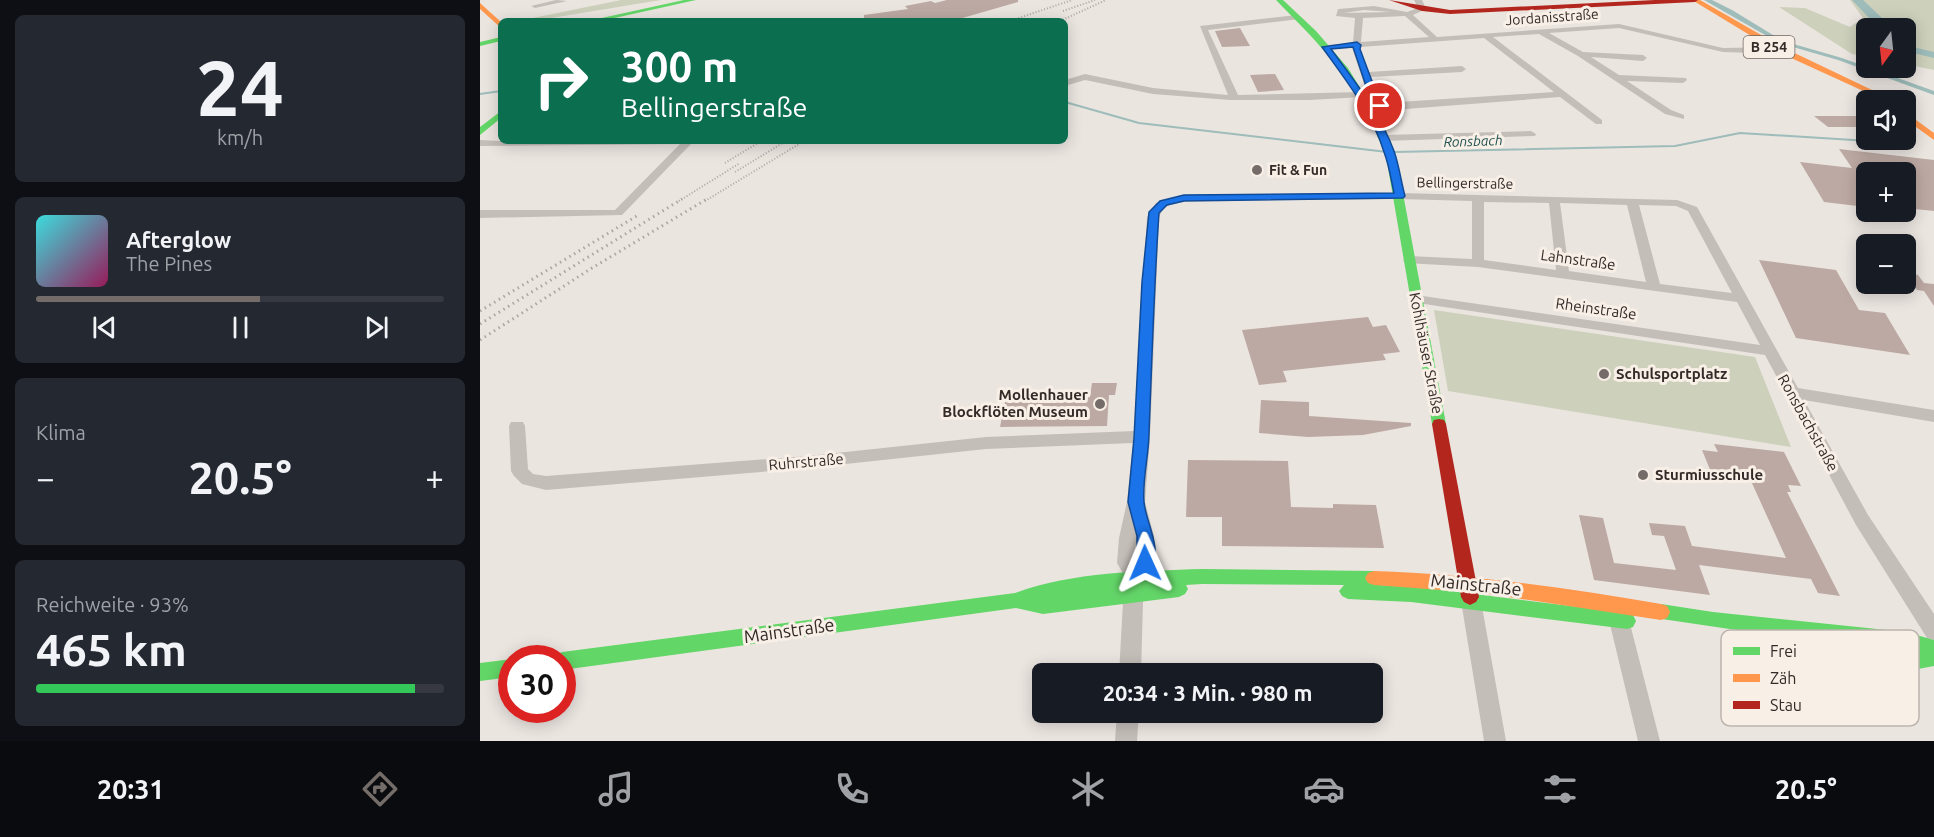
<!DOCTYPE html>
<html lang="de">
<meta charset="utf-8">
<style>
:root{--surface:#171b24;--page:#242831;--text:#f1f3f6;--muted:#9ea1a6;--line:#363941;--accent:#746c68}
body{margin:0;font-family:Ubuntu,sans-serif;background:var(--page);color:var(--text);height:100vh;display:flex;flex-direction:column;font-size:22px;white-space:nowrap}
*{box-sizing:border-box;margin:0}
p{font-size:20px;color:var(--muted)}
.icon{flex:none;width:33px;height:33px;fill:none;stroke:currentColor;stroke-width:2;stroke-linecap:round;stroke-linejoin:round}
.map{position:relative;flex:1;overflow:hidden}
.sheet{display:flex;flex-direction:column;gap:15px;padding:15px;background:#0d0f14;width:480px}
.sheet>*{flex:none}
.hud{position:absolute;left:18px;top:18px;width:570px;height:126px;border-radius:9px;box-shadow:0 3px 15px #0003;background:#0b6e4f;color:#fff;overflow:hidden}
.needle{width:39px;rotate:195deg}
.fabs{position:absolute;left:1376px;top:18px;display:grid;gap:12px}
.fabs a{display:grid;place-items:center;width:60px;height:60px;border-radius:9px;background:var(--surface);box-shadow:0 3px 15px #0003;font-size:30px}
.speed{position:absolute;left:18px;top:645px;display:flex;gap:12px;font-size:30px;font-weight:700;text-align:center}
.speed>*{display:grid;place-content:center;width:78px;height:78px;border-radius:50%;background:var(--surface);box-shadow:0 3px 15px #0003;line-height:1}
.speed .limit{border:9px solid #d22;background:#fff;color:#111}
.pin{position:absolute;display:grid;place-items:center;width:51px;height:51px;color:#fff;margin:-26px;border:3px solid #fff;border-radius:50%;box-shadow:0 2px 6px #0007}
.me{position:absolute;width:66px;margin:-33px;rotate:359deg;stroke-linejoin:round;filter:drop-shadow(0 0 4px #0008)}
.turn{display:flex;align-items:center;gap:21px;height:126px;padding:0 24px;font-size:27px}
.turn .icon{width:78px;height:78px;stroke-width:2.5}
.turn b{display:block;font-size:42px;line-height:51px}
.big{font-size:45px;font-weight:700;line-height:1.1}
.sheet .tile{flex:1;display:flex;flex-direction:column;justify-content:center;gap:9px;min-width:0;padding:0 21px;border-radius:9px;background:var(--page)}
.sheet .dial{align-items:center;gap:0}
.dial b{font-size:78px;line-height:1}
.song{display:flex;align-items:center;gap:18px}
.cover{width:72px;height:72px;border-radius:9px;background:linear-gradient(135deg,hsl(180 70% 55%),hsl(330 70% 35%))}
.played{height:6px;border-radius:3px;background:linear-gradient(90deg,var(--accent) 55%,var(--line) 55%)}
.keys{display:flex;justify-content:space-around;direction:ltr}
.heat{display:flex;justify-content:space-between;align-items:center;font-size:33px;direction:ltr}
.charge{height:9px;border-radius:4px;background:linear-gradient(90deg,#34c759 93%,var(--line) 0)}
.trip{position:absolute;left:552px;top:663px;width:351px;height:60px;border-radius:9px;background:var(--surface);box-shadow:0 3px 15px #0003;font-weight:700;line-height:60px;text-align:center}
.tab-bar{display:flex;height:96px;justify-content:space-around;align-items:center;background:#090b0e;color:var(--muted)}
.tab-bar .icon{width:42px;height:42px}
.tab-bar .current{color:var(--accent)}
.tab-bar b{font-size:27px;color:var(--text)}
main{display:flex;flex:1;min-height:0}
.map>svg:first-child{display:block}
.green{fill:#cdd0bb}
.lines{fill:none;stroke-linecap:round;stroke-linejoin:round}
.stream{stroke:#9dbcba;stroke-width:2}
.canal{fill:#9dbcba;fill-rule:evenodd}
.river{fill:#9dbcba;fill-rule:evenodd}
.building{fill:#bda9a3}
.street{fill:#c4beb9;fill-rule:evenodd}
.fast{fill:#63d668;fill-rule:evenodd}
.slow{fill:#ff974d;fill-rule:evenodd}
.jam{fill:#b3261e;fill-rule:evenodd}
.rail-far1{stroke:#aca7a3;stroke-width:2;stroke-dasharray:1 2;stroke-linecap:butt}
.rail{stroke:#aca7a3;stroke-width:3;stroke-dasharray:1.5 4;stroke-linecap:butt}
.route{fill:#1a73e8;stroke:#114b97;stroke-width:1.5}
.poi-dot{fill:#746c68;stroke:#f8efe7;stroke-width:2}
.labels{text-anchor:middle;stroke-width:6;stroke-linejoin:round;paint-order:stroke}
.far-street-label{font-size:14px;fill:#342b28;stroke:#f8efe7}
.shield{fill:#f8efe7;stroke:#6f6661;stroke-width:1.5}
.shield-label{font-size:14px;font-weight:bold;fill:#342b28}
.far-water-label{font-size:14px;font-style:italic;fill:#215252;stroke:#f8efe7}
.far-poi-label{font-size:14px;font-weight:bold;fill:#342b28;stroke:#f8efe7;text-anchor:start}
.street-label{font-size:15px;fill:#342b28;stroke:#f8efe7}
.poi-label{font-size:15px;font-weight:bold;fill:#342b28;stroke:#f8efe7;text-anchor:start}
.near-street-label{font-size:18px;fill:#342b28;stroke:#f8efe7}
.key{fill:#f8efe7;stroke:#bdb4ae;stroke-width:1.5}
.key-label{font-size:16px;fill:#342b28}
</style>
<main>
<section class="sheet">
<div class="tile dial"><b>24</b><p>km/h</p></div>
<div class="tile">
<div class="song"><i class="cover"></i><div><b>Afterglow</b><p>The Pines</p></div></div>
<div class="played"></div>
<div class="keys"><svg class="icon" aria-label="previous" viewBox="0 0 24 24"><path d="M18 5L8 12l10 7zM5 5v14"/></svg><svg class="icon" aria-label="pause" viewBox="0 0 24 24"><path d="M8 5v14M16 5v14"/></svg><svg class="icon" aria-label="next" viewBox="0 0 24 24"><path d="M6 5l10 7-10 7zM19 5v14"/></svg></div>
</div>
<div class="tile"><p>Klima</p>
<div class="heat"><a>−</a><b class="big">20.5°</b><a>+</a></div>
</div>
<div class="tile"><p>Reichweite · 93%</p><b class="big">465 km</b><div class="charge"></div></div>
</section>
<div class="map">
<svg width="1454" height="741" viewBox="0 0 1454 741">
<rect width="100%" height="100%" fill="#ebe5e0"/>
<path class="green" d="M141 0H181L65 19 43 20Z
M1370 0H1454V70L1425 64V28H1386V56L1372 54 1299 7 1325 8 1370 27 1383 18Z
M954 310 1275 357 1311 447 968 391Z"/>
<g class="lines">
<path class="stream" d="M0 94 21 91
M585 102 659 123 907 152
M914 152 1195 146 1260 133 1405 142"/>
<path class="canal" d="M1224 0H1232L1252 10 1303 41 1362 58 1454 91V95L1358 60 1299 43Z"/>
<path class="river" d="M1372 0H1383L1401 17 1402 19 1399 25 1386 28V33L1382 32 1381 30 1383 25 1391 20Z
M1425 45 1454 52V58L1425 51Z"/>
</g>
<path class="building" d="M467 0H538V2L472 21H384V15L428 9 425 6 451 1 455 3Z
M760 28 770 46 742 47 735 31Z
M795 74 804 90 778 92 770 75Z
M1334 116H1386V133L1377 127H1348Z
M1359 149 1454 160V211L1425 208V172H1407L1402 169 1386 167V207L1344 202 1320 162 1372 168Z
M1279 260 1356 270 1379 310 1405 313 1430 355 1316 338Z
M1425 273 1438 275 1444 283 1454 284V306L1444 291 1437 290Z
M888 317 893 327 906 325 920 352 903 354 906 360 803 371 807 382 779 385 762 330Z
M612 383H637L635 395H629L627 426 520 427 525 402 574 401V398H585L584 401H604L605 398 610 397Z
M781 400 829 402V416L931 423V426L883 435 828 437 779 433Z
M1234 444 1304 452 1321 486 1308 485 1311 492H1307L1360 596 1338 593 1331 579 1219 565 1230 595 1114 580 1099 515 1123 518 1134 563 1196 570 1184 536 1172 535 1169 523 1205 526 1212 546 1306 558 1271 481 1249 478 1247 474 1231 472 1222 450 1238 452Z
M708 460 808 461 811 507 853 508V504L896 505 904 548 742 546V517H706Z"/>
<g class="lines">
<path class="street" d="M76 0 87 1 55 8 51 6Z
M934 0H942L946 9 933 15 957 37 1139 24 1243 48 1299 47 1303 49 1299 51 1272 53 1243 52 1139 28 1069 33 1103 52 1163 55 1167 58 1163 61 1111 57 1139 75 1206 78 1207 80 1203 83 1147 81 1191 110 1204 115V119L1185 114 1098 56 1059 34 1013 37 1122 120V124H1116L1080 97 913 110 897 108 890 101 872 48 846 49 842 47 846 45 873 43 875 18 856 16 858 9 894 6 927 12 938 8ZM884 10 911 12 864 13ZM925 16 949 37 881 42 883 18ZM1004 38 1074 92 903 103 891 77 982 72 986 69 982 66 889 72 880 49V47Z
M817 15 821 17 820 19 728 30 758 95 880 92 883 93V97L829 100H750L673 94 605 80 585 86V80L605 74 673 88 748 95 720 26Z
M1051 131 1056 134 1055 136 903 141 898 138 903 135Z
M0 140 21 141H253L248 144H211L142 215 0 218V210H135L200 144 0 146Z
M919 193 1197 200 1217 207 1318 388 1454 410V422L1324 400 1388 515 1454 614V640L1447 638 1376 525 1285 355 931 302 929 299 931 296 936 295 1280 345 1257 302 998 267 925 263 923 260 929 256 992 259V201L919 199 705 201 684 207 679 217 670 437 665 502 674 536 675 563 667 579 663 602 661 674H639L643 602 647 580 637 563 639 538 647 502 653 443 506 449 328 468 66 490 42 484 34 476 31 471 29 426 31 422H43L45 426 48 469 53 474 66 476 328 456 506 437 654 431 667 217 676 203 704 195ZM1004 202 1069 203 1076 270 1004 260ZM1080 203 1147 205 1166 282 1089 271ZM1159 205 1196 206 1208 211 1252 293 1180 284Z
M991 592 998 595 1001 601 1026 741H1004L981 601 984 595Z
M1138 607 1145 610 1148 616 1180 741H1158L1128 616 1131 610Z
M637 712H659L657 741H635Z"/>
<path class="fast" d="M204 0H216L121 21H108Z
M796 0H803L836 31 868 68 895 112 916 156 966 424 964 428H954L952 424 906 156 887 112 862 71 830 35Z
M21 37V41L0 46V42Z
M21 111V118L0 135V127Z
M722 569 894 571 900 573 903 578 900 583 896 585 931 586 1147 613 1153 615 1156 621 1153 627 1147 629 931 602 868 599 862 596 859 591 864 585 722 584 706 585 708 589 705 594 699 597 563 614 536 608 82 670V658H74L75 655 82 652 535 593C591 572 662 571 722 569Z
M1181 604 1233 612 1426 632 1454 640V666L1438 669 1276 646 1269 644 1267 638 1270 632 1175 618 1172 612 1175 606ZM1384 644 1426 648 1432 650Z
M32 659V677L0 681V663Z"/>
<path class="slow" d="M1212 0H1220L1302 47 1413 100H1403L1296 51Z
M0 3 21 22V28L0 9Z
M1425 112 1454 133V140L1425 119Z
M894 571C991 574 1086 588 1181 604L1187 606 1190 612 1187 618 1181 620 1002 593 894 585 888 583 885 578 888 573Z"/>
<path class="jam" d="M909 0 970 10 1175 0H1218L1215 2 970 14 942 11Z
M959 419 964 420 966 424 999 597 996 602 990 605 984 602 981 597 952 424 954 420Z"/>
<path class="rail-far1" d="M583 11 615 0
M530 21 592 0
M580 21 626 0
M245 163 281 141
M255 172 306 141
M199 201 260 163
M225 201 324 141"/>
<path class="rail" d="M0 311 160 214
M0 324 202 199
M0 340 112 268 227 199"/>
</g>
<path class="route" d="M877 42 881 45 880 49 899 100 904 106 903 108H897L891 101 873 47 851 49C874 80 900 113 914 151 919 165 921 181 925 196L923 198 704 201 687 205 679 213C674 286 672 359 669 433 669 455 662 480 664 502 666 523 682 547 672 569L665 571 659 569 657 563V536L648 502 654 438 662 282 669 212 680 201 704 195 914 193C911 179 909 165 904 152 892 113 865 79 842 47Z"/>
<g class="poi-dot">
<circle cx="777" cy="170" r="6"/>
<circle cx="1124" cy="374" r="6"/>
<circle cx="620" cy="404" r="6"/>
<circle cx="1163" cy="475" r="6"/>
</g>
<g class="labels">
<g class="far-street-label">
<text transform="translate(1072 17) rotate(-4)" y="5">Jordanisstraße</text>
<text transform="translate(985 183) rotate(1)" y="5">Bellingerstraße</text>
</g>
<rect class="shield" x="1263.5" y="36" width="51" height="22" rx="4.5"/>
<g class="shield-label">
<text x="1289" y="52">B 254</text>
</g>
<g class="far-water-label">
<text transform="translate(993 141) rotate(-2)" y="5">Ronsbach</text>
</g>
<g class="far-poi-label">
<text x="789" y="175">Fit &amp; Fun</text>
</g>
<g class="street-label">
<text transform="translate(1098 260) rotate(8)" y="5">Lahnstraße</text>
<text transform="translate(1116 309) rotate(8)" y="5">Rheinstraße</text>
<text transform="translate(946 353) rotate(79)" y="5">Kohlhäuser Straße</text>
<text transform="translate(1328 423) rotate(61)" y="5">Ronsbachstraße</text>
<text transform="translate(326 462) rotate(-5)" y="5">Ruhrstraße</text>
</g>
<g class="poi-label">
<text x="1136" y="379">Schulsportplatz</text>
<text x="608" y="400" text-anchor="end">Mollenhauer<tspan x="608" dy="17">Blockflöten Museum</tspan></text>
<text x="1175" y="480">Sturmiusschule</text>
</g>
<g class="near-street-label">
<text transform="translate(996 585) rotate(6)" y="6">Mainstraße</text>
<text transform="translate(309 631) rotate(-8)" y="6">Mainstraße</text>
</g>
</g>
<rect x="1241" y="630" width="198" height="96" rx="9" class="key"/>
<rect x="1253" y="647" width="27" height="8" fill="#63d668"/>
<rect x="1253" y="674" width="27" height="8" fill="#ff974d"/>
<rect x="1253" y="701" width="27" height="8" fill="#b3261e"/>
<g class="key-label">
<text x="1290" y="657">Frei</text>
<text x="1290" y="684">Zäh</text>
<text x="1290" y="711">Stau</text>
</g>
</svg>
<div class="fabs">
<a><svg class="needle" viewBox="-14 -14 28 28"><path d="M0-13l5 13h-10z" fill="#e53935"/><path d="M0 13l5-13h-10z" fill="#9ea1a6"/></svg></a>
<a><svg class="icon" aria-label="sound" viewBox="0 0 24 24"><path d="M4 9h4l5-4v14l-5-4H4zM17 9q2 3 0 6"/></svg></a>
<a>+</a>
<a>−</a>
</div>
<div class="speed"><div class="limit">30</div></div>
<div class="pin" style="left:900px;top:106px;background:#d93025"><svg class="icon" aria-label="arrive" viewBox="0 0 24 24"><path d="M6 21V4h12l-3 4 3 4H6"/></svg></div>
<svg class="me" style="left:665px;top:563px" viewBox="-20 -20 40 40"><path d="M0-17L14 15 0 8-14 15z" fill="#1a73e8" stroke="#fff" stroke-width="4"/></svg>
<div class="trip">20:34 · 3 Min. · 980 m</div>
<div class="hud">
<div class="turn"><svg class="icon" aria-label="right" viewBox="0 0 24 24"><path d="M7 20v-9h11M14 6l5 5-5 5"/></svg><div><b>300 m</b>Bellingerstraße</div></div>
</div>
</div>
</main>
<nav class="tab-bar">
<b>20:31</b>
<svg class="icon current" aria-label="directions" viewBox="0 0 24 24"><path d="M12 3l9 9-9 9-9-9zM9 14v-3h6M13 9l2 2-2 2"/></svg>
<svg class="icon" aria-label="music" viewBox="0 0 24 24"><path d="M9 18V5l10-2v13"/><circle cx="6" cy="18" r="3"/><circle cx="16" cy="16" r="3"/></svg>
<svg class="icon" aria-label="phone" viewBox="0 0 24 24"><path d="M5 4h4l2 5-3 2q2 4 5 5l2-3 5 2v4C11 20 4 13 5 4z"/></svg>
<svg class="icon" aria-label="climate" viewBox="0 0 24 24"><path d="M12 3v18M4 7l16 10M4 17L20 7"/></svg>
<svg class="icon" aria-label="car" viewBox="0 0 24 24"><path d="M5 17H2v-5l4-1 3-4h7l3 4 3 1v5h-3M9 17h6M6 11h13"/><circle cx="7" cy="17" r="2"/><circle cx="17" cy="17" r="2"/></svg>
<svg class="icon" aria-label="filters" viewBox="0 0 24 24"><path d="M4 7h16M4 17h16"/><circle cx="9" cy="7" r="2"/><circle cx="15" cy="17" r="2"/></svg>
<b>20.5°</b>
</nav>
